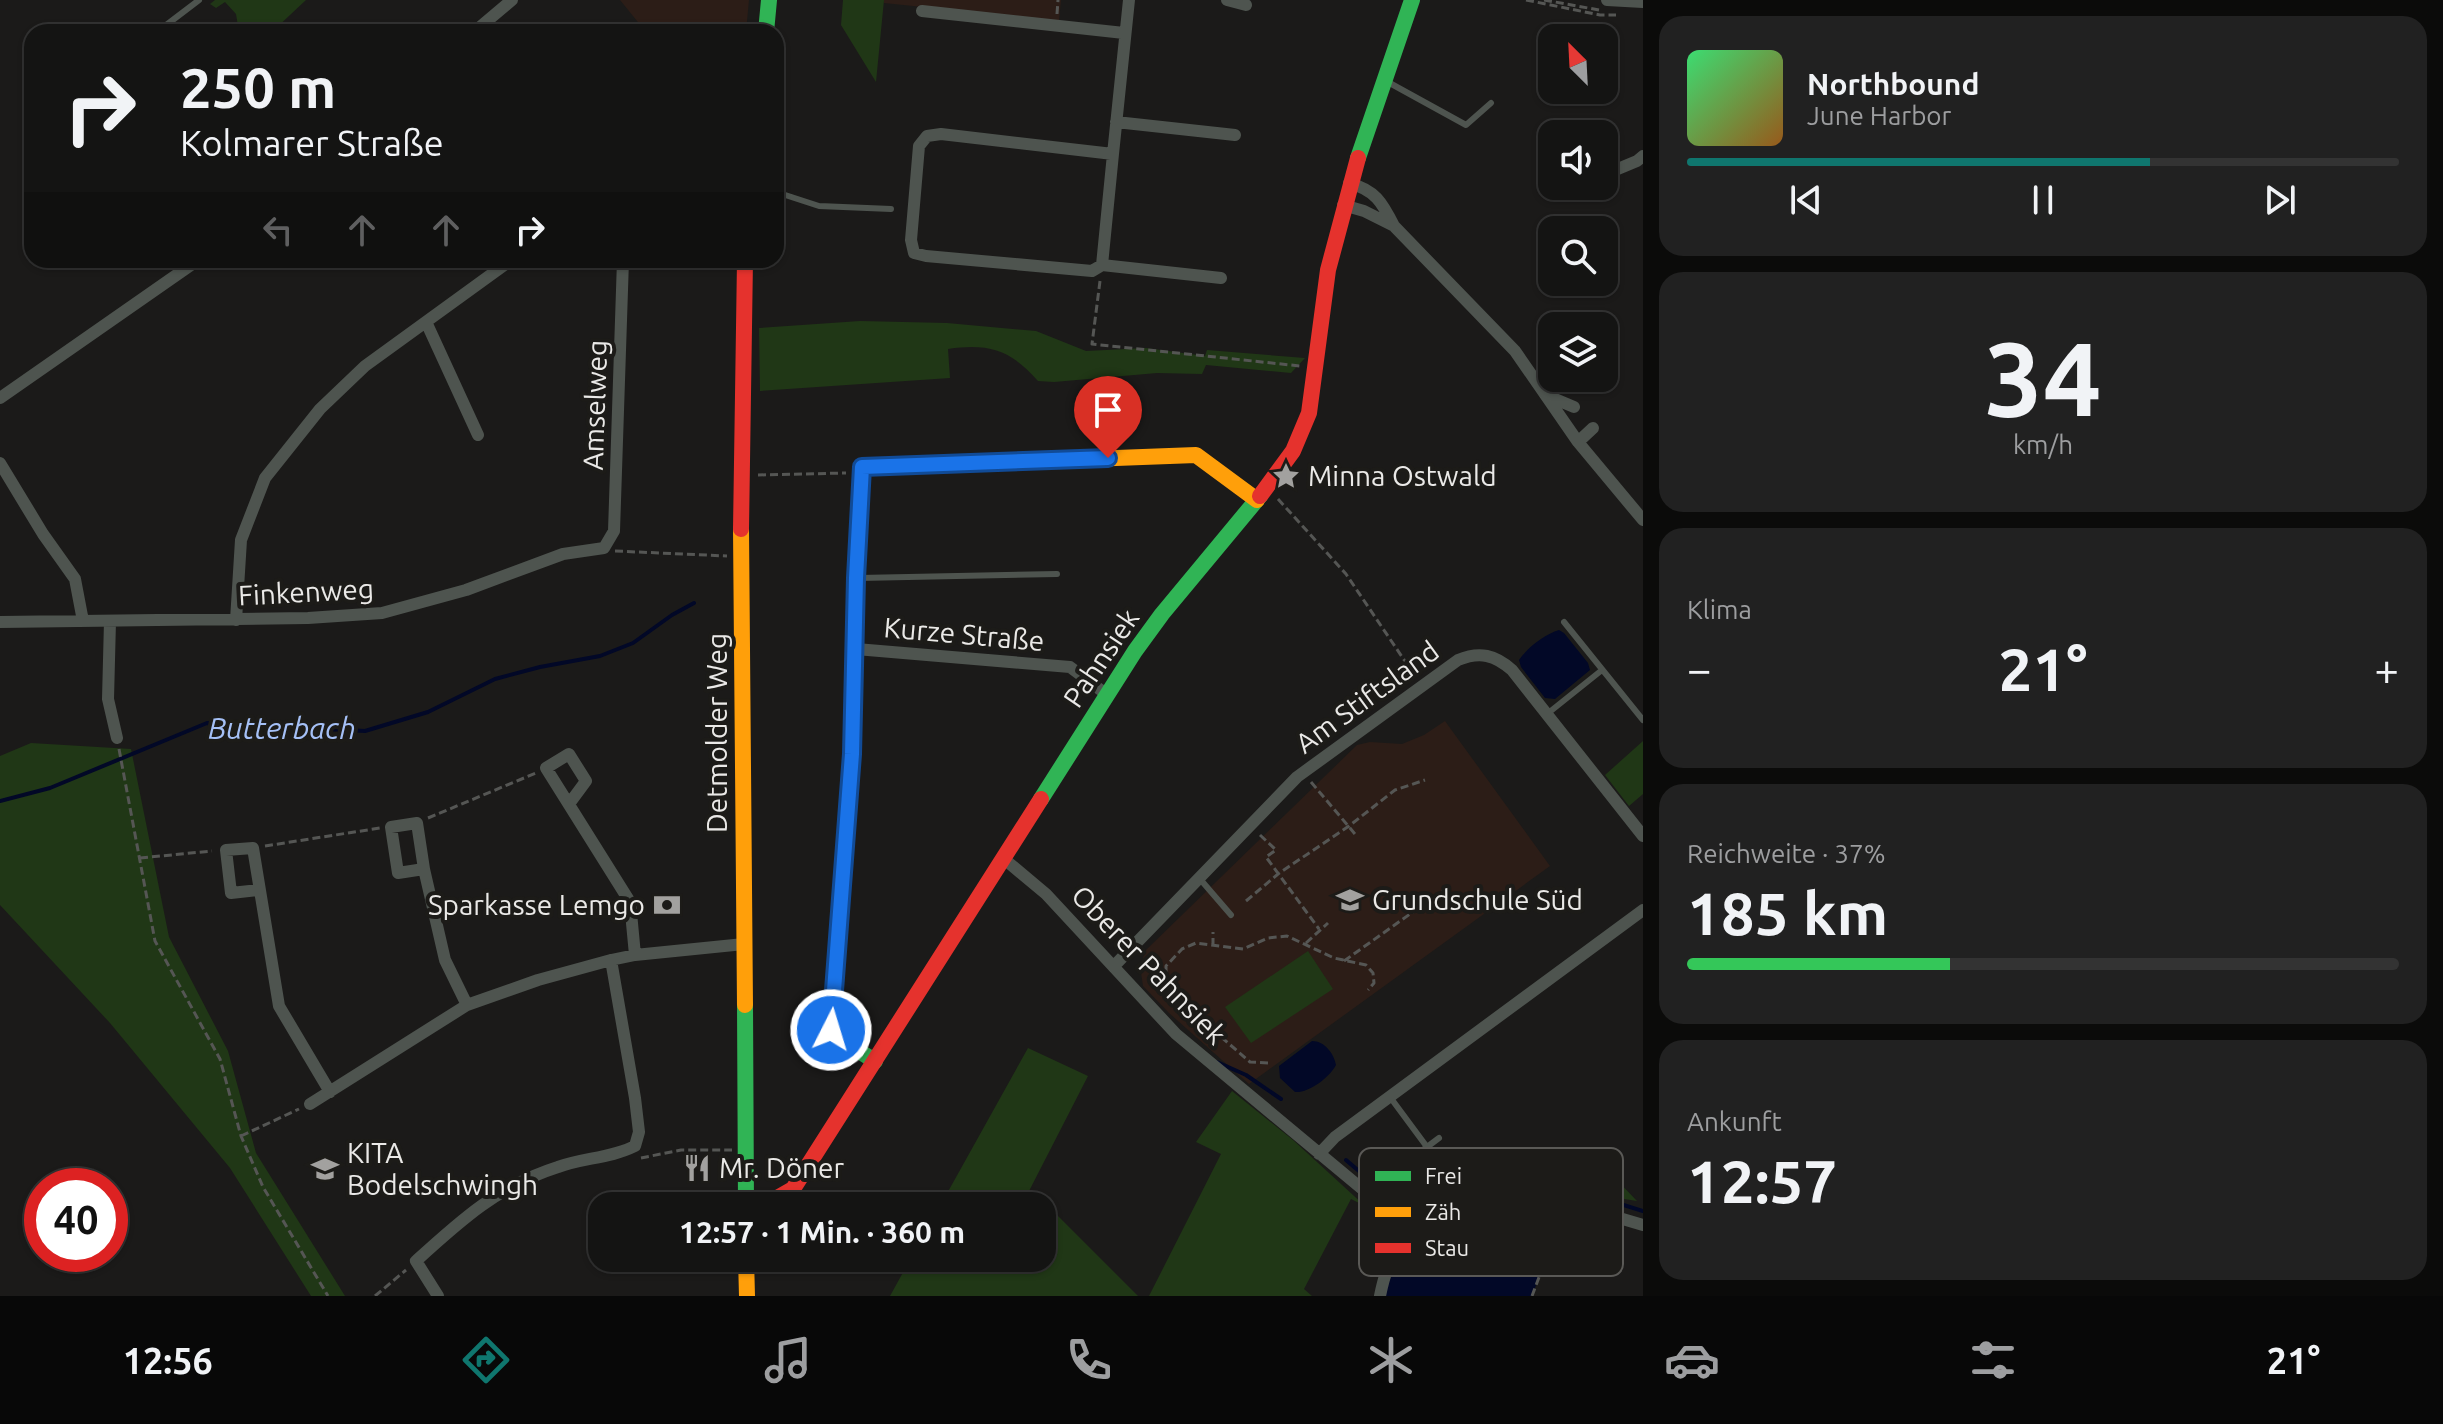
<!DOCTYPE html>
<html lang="de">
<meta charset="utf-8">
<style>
:root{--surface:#141413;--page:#212121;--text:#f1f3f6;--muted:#9d9ea0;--line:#333;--accent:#0f766e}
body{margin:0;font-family:Ubuntu,sans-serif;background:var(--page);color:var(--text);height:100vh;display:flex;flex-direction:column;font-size:30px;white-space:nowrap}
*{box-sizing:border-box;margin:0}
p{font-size:26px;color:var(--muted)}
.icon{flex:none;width:44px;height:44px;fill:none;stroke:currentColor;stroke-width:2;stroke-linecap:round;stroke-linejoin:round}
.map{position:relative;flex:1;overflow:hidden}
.details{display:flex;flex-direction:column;gap:16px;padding:16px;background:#0b0b0a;width:800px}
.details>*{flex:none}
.hud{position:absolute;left:24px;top:24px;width:760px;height:244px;border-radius:24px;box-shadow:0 2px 6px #0004,0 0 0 2px var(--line);background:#141413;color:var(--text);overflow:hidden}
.needle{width:52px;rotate:336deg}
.controls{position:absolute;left:1538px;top:24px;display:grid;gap:16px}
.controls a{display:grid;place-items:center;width:80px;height:80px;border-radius:16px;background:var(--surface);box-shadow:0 2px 6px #0004,0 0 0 2px var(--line);font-size:40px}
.speed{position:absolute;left:24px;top:1168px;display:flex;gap:16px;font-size:40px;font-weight:700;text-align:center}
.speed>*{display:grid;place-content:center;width:104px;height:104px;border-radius:50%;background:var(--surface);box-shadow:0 2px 6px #0004,0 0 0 2px var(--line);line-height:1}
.speed .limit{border:12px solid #d22;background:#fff;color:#111}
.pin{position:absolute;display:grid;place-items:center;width:68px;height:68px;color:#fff;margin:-82px -34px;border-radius:50% 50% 50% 0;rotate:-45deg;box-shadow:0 0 8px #0007}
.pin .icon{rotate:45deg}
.me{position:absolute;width:88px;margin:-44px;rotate:5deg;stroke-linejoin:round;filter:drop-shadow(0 0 6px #0008)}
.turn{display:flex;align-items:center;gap:28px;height:168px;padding:0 24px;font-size:36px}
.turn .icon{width:104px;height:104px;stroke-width:2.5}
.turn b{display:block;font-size:56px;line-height:68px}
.lanes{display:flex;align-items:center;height:76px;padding:0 24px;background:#0003;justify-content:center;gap:40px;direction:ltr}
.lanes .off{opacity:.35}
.big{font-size:60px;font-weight:700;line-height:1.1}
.details .widget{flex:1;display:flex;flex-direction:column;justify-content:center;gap:12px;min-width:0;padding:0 28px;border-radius:24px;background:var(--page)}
.details .dial{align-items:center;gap:0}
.dial b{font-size:104px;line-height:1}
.song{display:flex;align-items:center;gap:24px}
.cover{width:96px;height:96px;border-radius:12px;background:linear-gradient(135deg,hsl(140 70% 55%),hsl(30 70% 35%))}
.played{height:8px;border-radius:4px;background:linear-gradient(90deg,var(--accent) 65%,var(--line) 65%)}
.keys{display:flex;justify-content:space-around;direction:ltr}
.heat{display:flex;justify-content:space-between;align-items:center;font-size:44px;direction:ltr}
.charge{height:12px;border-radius:6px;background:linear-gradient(90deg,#34c759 37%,var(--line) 0)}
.trip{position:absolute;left:588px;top:1192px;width:468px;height:80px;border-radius:24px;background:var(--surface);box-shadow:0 2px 6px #0004,0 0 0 2px var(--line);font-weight:700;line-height:80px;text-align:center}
.tab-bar{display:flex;height:128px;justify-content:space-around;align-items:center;background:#080808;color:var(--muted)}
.tab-bar .icon{width:56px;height:56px}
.tab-bar .on{color:var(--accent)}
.tab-bar b{font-size:36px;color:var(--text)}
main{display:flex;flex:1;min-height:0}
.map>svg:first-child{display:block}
.commercial{fill:#2c1d17}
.green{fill:#203716}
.water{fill:#020827}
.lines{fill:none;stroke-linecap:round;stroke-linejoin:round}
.stream{stroke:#020827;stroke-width:4}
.path{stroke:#555654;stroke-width:3;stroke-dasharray:8 4;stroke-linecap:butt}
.lane{stroke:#4e544f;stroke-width:6}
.street{stroke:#4e544f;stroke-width:12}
.fast{stroke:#30b455;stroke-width:16}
.slow{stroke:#ff9f0a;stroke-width:16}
.jam{stroke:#e5322d;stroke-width:16}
.route-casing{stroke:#114b97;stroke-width:20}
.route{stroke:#1a73e8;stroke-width:14}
.labels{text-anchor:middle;stroke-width:8;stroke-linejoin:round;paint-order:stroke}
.street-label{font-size:28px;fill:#eae9e7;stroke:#1c1b18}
.poi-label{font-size:28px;fill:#eae9e7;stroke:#1c1b18;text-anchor:start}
.water-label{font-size:30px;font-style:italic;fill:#a5c0f6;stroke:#1c1b18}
.key{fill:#1c1b18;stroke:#5a5956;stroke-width:2}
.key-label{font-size:22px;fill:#eae9e7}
</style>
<main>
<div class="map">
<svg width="1643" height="1296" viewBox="0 0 1643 1296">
<rect width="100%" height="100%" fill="#1b1a19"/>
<path class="commercial" d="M620 0H749L746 32H646Z
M884 0H1061L1059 21 884 3Z
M1445 721 1550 866 1249 1084 1169 1013 1143 986 1140 966 1146 950 1357 745 1370 742 1402 744 1424 735Z"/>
<path class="green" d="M215 0H306L274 30 239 32 236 14 225 2 216 8 210 4Z
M843 0H884L876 82 841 25Z
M860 321 947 323 1036 331 1086 351 1146 348 1205 356 1207 350 1305 358 1291 373 1206 365 1202 374 1157 373 1054 382 1038 381C1011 350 989 343 948 349L950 378 760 391 759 328Z
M1643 741V794L1629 806 1605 775Z
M31 743 131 749 169 937 228 1051 256 1153 345 1296H311L230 1168 110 1023 0 905V756Z
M1308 951 1333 989 1251 1043 1225 1007Z
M1028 1048 1088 1076 1028 1193 1056 1214 1138 1296H890L911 1258H1042V1206H940Z
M1232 1091 1293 1140 1365 1206 1351 1199 1304 1289 1312 1296H1149L1221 1154 1196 1142Z
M1612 1175 1637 1201 1599 1195Z"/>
<path class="water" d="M1559 630 1564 633 1588 663 1590 670 1555 699 1545 698 1521 667 1519 660C1527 648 1545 634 1559 630Z
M1312 1041C1325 1041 1334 1054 1336 1065 1329 1078 1309 1093 1295 1092L1280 1078 1279 1066Z
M1532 1208 1564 1210 1532 1296H1383C1390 1280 1397 1260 1408 1246 1430 1218 1498 1214 1532 1208Z"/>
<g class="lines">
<path class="stream" d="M0 801 50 788 207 723 365 731 428 712 495 679 540 667 600 656 633 643 672 615 694 603
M1217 1062 1246 1075 1281 1099
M1346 1160C1403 1211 1432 1208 1504 1197
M1579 1191 1643 1211
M1524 1194 1559 1190"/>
<path class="path" d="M1526 0 1600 15H1616
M1544 0 1599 10
M1057 14 1058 0
M1100 281 1092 344 1300 366
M758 475 846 473
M1278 499 1346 574 1415 676
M615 551 727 556
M119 749 155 941 220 1059 241 1136 263 1187 328 1296
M1311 782 1355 834
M428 818 536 773
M1260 835 1276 850 1266 857 1319 929
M265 846 380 828
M140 858 212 851
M1246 901 1278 874 1349 826 1395 790 1425 780
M1306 943 1328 923
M1213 946V932
M1344 961 1448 887
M1268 1063 1250 1062 1183 1004 1166 980V966L1182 949 1196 943 1243 949 1268 938 1287 936 1334 958 1366 965 1373 973 1374 983 1368 990
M241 1136 299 1109
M641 1158 681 1150H732
M375 1296 406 1270
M1532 1296 1563 1213"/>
<path class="lane" d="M157 32 199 0
M1386 81 1466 125 1491 103
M776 192 819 206 891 209
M859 578 1057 574
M1564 622 1643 720
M1547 714 1602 670
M1200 879 1231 915
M1390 1097 1427 1147
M1415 1156 1439 1138"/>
<path class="street" d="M1227 0 1246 5
M1607 0 1643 2
M922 11 1124 33
M474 32 512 0
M1116 122 1235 135
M1113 154 1102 265 1092 271 926 256 914 253 911 240 919 146 927 136 941 134 1113 154 1129 0
M1613 171 1637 161 1643 156
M1349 183C1375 190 1382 202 1394 226L1515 351 1578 442 1643 520
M1343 205 1364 211 1394 226
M1102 265 1221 278
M427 324 478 435
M1548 396 1574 407
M0 398 198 260
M1578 442 1593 428
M0 463 43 534 75 579 83 621
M236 620 241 540 265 478 320 409 365 366 511 260
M110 621 108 699 117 738
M0 622 308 618 382 613 466 590 563 554 604 548 614 531 623 260
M856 649 1070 667 1106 694
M569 804 586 781 569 754 546 768 630 902 635 955
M1003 858 1046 894 1176 1034 1373 1198 1424 1221 1540 1202H1565L1643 1225
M424 869 398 873 391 827 417 823 424 869 445 960 467 1005
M259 890 231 893 226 850 253 848 279 1006 330 1092
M1114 966 1297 777 1458 660C1480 651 1495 655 1512 670L1643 836
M310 1104 467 1005 538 980 611 960 635 955 744 944
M1319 1154 1335 1137 1643 910
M1373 1198 1387 1241 1388 1263
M438 1296 416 1261C461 1220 498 1186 558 1167 583 1158 611 1158 635 1146L639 1132 635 1098 611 960
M1380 1296C1388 1256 1396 1249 1424 1221"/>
<path class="fast" d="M766 32 769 0
M1358 158 1412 0
M1041 799 1135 651 1162 614 1260 496
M745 1005 746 1206
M875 1061 836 1037 831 1030 852 754 856 578 862 467 981 463"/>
<path class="slow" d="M981 463 1196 455 1257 500
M741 529 745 1005
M746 1258 747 1296"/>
<path class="jam" d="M1260 496 1293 451 1309 413 1328 270 1358 158
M741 529 745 260
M746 1202 772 1201 793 1189 1041 799"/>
</g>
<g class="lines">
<g class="route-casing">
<path id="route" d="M831 1030 852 754 856 578 862 467 1108 458"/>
</g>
<use href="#route" class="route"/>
</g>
<defs>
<g id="sight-bare" transform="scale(2.16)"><path d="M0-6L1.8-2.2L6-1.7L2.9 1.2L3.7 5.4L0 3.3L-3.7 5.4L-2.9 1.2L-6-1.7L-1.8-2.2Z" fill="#a2a19f" stroke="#1c1b18" stroke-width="2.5" paint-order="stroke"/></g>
<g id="school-bare" transform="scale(2.16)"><path d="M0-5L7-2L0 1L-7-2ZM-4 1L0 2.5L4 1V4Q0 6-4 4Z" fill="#a2a19f" stroke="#1c1b18" stroke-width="2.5" paint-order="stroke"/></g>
<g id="bank-bare" transform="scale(2.16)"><path d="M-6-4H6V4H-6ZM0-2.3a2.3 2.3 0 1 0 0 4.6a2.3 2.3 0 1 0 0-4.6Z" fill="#a2a19f" stroke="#1c1b18" stroke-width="2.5" paint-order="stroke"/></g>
<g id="restaurant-bare" transform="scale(2.16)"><path d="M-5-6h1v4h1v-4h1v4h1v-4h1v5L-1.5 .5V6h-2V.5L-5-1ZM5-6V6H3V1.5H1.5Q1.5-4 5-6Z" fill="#a2a19f" stroke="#1c1b18" stroke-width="2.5" paint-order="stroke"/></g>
</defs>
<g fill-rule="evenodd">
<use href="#sight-bare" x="1286" y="476"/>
<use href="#school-bare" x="1350" y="900"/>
<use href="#bank-bare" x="667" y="905"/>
<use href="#restaurant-bare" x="697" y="1168"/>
<use href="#school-bare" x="325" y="1169"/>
</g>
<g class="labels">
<g class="street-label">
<text transform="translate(595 405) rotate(-88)" y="10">Amselweg</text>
<text transform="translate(306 592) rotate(-3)" y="10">Finkenweg</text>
<text transform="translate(964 634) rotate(5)" y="10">Kurze Straße</text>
<text transform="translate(1101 658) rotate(-56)" y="10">Pahnsiek</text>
<text transform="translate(1367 697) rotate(-36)" y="10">Am Stiftsland</text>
<text transform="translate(717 733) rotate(-90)" y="10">Detmolder Weg</text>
<text transform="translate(1149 965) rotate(46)" y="10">Oberer Pahnsiek</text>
</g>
<g class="poi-label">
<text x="1308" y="486">Minna Ostwald</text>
<text x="1372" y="910">Grundschule Süd</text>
<text x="645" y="915" text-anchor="end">Sparkasse Lemgo</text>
<text x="347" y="1163">KITA<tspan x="347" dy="32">Bodelschwingh</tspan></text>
<text x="719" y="1178">Mr. Döner</text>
</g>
<g class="water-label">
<text x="282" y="739">Butterbach</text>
</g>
</g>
<rect x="1359" y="1148" width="264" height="128" rx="12" class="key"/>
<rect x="1375" y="1171" width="36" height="10" fill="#30b455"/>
<rect x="1375" y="1207" width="36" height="10" fill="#ff9f0a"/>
<rect x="1375" y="1243" width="36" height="10" fill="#e5322d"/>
<g class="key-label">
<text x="1425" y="1184">Frei</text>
<text x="1425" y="1220">Zäh</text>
<text x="1425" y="1256">Stau</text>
</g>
</svg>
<div class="controls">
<a><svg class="needle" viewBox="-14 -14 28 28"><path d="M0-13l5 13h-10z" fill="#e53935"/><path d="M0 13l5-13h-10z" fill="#9d9ea0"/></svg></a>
<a><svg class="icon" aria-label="sound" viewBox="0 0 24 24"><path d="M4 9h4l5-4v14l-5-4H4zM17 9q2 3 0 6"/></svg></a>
<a><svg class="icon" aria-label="search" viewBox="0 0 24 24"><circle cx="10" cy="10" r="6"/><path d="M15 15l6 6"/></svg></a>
<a><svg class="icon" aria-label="layers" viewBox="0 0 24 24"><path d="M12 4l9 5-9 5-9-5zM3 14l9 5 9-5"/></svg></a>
</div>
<div class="speed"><div class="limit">40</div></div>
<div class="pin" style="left:1108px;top:458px;background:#d93025"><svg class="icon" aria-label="arrive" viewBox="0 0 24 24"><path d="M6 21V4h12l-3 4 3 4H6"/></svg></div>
<svg class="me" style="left:831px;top:1030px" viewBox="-20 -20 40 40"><circle r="17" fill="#1a73e8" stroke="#fff" stroke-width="3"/><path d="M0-11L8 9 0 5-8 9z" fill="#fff"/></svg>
<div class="trip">12:57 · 1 Min. · 360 m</div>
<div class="hud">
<div class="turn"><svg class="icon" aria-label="right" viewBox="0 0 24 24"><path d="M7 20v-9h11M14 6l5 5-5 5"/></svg><div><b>250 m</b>Kolmarer Straße</div></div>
<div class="lanes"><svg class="icon off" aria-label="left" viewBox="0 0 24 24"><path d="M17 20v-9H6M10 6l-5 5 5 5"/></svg><svg class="icon off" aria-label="ahead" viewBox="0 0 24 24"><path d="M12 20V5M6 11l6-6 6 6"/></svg><svg class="icon off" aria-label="ahead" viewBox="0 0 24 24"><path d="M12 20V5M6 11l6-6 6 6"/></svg><svg class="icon" aria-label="right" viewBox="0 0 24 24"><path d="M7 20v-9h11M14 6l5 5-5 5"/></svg></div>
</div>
</div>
<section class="details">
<div class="widget">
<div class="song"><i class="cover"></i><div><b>Northbound</b><p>June Harbor</p></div></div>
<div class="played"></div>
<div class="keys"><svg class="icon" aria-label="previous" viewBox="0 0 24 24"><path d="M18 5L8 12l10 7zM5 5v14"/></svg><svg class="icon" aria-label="pause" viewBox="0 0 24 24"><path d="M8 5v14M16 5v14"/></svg><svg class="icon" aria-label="next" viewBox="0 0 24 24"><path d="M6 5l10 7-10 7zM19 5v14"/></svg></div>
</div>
<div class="widget dial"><b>34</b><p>km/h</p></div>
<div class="widget"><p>Klima</p>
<div class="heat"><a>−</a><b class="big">21°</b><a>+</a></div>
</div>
<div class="widget"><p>Reichweite · 37%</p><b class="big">185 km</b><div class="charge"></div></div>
<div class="widget"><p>Ankunft</p><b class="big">12:57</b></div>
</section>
</main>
<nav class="tab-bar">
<b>12:56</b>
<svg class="icon on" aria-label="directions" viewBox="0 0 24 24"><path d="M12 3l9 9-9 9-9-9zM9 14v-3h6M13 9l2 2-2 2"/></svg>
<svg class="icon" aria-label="music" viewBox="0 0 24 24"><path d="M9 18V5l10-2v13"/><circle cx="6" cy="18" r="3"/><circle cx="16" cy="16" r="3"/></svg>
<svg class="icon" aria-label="phone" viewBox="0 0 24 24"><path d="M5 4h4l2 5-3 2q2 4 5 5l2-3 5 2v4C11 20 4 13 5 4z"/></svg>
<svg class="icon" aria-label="climate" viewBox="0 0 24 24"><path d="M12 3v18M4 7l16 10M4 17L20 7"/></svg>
<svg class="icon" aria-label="car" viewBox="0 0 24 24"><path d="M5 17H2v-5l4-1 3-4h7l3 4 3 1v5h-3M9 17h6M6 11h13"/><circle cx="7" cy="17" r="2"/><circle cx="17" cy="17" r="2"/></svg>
<svg class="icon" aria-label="filters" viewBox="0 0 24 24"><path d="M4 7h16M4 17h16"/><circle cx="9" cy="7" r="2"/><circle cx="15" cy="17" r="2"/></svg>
<b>21°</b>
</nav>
